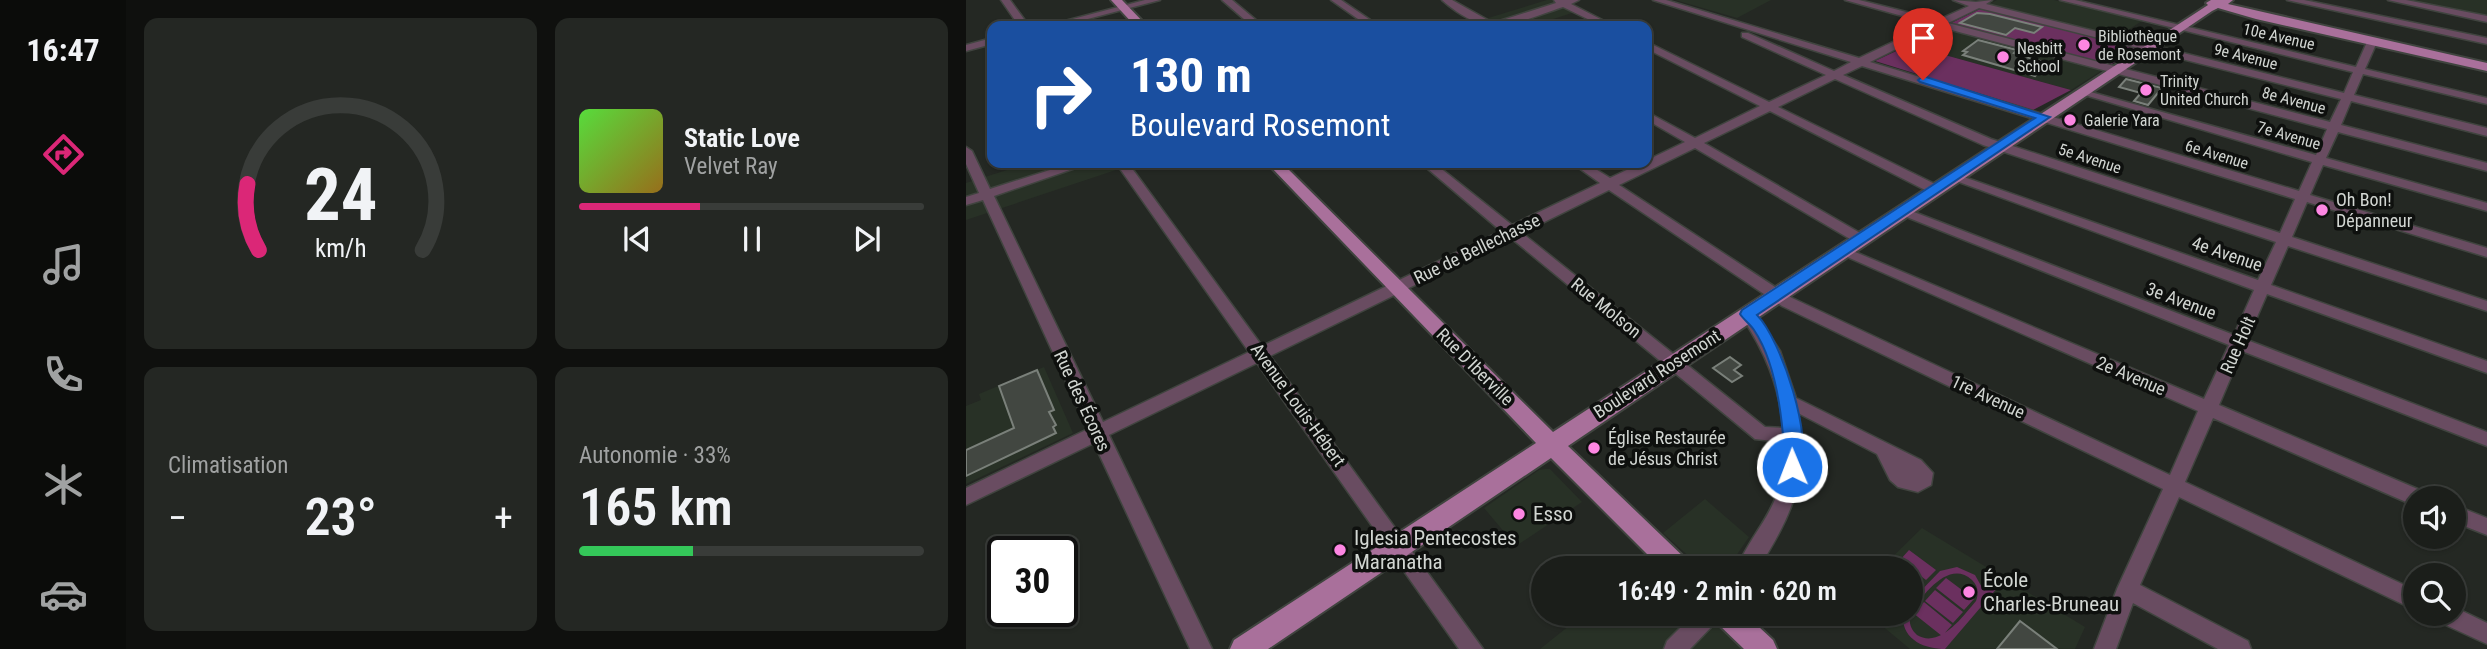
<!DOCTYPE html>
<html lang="fr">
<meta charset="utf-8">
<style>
:root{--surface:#1b1e1a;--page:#242723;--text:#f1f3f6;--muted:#a0a2a2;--line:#393c39;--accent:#db2777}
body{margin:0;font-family:"Roboto Condensed",sans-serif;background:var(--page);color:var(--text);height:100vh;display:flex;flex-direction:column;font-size:26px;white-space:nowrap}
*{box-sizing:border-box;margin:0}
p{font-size:23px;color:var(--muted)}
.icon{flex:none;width:38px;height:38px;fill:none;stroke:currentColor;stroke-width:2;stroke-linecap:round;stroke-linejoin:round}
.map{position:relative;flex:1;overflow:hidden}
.side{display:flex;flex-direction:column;gap:18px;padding:18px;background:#0f100e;width:840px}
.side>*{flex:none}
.guide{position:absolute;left:21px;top:21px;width:665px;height:147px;border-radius:14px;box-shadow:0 2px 5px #0004,0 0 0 2px var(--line);background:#1a4fa0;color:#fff;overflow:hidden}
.controls{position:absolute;left:1437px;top:486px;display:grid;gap:14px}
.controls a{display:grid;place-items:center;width:63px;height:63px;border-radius:50%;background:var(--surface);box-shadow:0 2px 5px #0004,0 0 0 2px var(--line);font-size:35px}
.speed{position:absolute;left:21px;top:536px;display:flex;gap:14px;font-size:35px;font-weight:700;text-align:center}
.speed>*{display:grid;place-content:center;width:91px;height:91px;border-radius:50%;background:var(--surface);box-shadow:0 2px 5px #0004,0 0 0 2px var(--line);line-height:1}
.speed .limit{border:4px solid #111;border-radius:10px;background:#fff;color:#111}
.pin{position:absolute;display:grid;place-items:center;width:60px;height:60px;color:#fff;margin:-72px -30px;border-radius:50% 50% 50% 0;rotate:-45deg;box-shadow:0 0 7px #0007}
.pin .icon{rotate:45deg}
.me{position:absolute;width:77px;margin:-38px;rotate:359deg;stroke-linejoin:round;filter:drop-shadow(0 0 5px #0008)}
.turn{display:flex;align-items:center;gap:24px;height:147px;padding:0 28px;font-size:32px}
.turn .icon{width:91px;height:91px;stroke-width:2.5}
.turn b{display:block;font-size:49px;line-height:60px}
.big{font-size:52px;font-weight:600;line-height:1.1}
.side .tile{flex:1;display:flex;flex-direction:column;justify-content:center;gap:10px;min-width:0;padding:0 24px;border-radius:14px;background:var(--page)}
.side .dial{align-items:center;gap:0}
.dial svg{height:182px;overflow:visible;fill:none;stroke:var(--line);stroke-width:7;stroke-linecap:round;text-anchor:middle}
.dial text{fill:var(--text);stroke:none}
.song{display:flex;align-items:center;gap:21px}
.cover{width:84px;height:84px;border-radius:10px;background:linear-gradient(135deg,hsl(110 70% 55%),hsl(40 70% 35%))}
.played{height:7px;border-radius:4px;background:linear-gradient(90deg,var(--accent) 35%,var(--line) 35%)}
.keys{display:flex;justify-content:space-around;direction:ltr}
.heat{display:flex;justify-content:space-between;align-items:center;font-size:38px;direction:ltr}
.charge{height:10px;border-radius:5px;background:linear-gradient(90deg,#34c759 33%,var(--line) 0)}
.side .tiles{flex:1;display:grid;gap:18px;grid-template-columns:repeat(2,1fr)}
.trip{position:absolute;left:565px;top:556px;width:392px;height:70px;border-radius:35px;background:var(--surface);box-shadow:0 2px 5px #0004,0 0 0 2px var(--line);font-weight:600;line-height:70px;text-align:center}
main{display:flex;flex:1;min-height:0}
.dock{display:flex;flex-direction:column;width:126px;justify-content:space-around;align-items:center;background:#0b0c0a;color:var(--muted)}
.dock .icon{width:49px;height:49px}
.dock .active{color:var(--accent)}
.dock b{font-size:32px;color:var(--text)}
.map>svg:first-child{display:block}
.built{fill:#283126}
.green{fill:#6b305f}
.building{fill:#424741;stroke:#7a807a;stroke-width:2}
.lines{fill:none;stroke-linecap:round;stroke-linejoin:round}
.minor-casing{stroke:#40443f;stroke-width:3}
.major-casing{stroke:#40443f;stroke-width:4}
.minor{fill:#694c61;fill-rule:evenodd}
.major{fill:#a9709b;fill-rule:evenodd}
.route{fill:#1a73e8;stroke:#114b97;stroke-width:2}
.poi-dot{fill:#fd86e2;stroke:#0e100e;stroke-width:2.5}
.labels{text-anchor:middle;stroke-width:7;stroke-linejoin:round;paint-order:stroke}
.far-poi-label{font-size:16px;fill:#d2d6d2;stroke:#0e100e;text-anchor:start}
.far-street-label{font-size:16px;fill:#d2d6d2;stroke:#0e100e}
.poi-label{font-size:18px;fill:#d2d6d2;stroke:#0e100e;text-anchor:start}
.street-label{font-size:18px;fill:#d2d6d2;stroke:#0e100e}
.near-poi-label{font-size:21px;fill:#d2d6d2;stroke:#0e100e;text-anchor:start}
</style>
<main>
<nav class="dock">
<b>16:47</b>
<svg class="icon active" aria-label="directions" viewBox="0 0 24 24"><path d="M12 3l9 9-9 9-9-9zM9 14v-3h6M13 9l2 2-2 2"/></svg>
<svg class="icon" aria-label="music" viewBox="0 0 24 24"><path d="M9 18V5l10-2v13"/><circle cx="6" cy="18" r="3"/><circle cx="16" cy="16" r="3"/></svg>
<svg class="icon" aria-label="phone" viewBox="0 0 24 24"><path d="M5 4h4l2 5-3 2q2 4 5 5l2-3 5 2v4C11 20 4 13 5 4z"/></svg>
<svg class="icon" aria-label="climate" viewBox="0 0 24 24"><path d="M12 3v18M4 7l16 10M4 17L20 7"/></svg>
<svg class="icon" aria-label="car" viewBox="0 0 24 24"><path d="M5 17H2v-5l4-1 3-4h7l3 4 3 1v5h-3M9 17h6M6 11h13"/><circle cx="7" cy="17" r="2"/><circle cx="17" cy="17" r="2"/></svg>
</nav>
<section class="side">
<div class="tiles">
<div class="tile dial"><svg viewBox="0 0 100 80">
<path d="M14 69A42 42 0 1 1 86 69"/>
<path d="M14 69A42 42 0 0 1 9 40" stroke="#db2777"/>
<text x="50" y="56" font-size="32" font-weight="700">24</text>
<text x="50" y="72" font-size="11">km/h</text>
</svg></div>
<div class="tile">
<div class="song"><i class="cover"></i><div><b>Static Love</b><p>Velvet Ray</p></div></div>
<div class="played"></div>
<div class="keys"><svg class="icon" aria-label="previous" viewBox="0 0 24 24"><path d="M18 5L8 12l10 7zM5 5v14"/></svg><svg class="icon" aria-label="pause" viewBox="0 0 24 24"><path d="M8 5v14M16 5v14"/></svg><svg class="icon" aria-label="next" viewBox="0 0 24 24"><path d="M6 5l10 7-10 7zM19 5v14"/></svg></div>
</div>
<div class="tile"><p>Climatisation</p>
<div class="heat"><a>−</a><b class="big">23°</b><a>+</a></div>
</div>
<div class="tile"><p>Autonomie · 33%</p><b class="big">165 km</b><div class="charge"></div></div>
</div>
</section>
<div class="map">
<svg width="1521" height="649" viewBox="0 0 1521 649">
<rect width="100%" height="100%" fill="#242823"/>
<path class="built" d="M581 0H588L612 11 566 26H496Z
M709 0H805L771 18Z
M1031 0H1088L1176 21 1151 37 1021 5Z
M1426 0H1521V19Z
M976 28 1133 70 1135 71 1105 90 943 45Z
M63 163H171L0 220V183Z
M78 367 107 433 0 484V406L15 400 13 394Z
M579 469H584L616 502 550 546 518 508 573 470Z
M739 499 783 537 761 569H737L697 533Z
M956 528 1119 627 1109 649H944L902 614H945V569H914Z
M618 614H750L786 649H574Z"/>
<path class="green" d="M1014 9 1167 47 1169 49 1144 65 983 24Z
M943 45 1105 90 1067 110 909 61Z
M943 550 970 570 960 580 934 560Z
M991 567 1009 575 1018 591 1026 583 1032 587 979 649C959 649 935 640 937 614H944C943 622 944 629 951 635 974 649 997 616 1010 601 1013 593 1012 586 1006 580 983 559 957 595 945 612V601L974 571Z
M980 578 1008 599 998 610 970 588Z
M969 590 997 612 987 623 959 601Z
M958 602 986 625 976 636 947 613Z"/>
<path class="building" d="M1011 13 1024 14 1076 27 1068 33 1049 28 1040 35 994 23Z
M1012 40 1051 50 1048 53 1090 66 1083 73 1074 71 1069 76 997 55 1001 52 997 51Z
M1160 79 1196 88 1182 105 1168 101 1175 93 1153 87Z
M764 357 775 365 768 370 776 376 766 382 747 368Z
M71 370 88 410 83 412 90 425 87 427 90 433 0 476V450L48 428 33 386Z
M1054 621 1091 649H1031Z"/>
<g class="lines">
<g class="minor-casing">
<path id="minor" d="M35 0H44L63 26H53Z
M179 0H194L95 26H80Z
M256 0H266L297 26H286Z
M365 0H375L413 26H402Z
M476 0H486L527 23 590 3 588 0H613L605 4 648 26H636L597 7C545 24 523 41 476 0Z
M687 0H700L893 58 965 24 879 0H893L972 20 1003 6 987 0 1010 2 1026 0 1020 4 1378 93 1387 72 1094 0H1109L1390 67 1401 42 1406 39 1411 42 1399 69 1521 98V104L1397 74 1388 95 1521 128V136L1385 101 1375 125 1521 163V171L1372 132 1360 158 1521 203V211L1357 165 1344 195 1521 248V257L1341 202 1326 237 1521 301V311L1322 246 1305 285 1521 361V373L1301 294 1281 340 1521 432V446L1276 351 1253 405 1461 493 1464 499H1449L1447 505 1247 418 1219 482 1449 590V610L1213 497 1174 585 1282 641 1285 649H1252L1167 603 1150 649H1128L1151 589 1197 489 816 306 643 190 556 233 799 427 817 428C814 385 798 350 774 314L782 309 787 310 814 351 830 398 955 460 967 473 965 485 952 492 932 487 924 480 911 454 832 413C844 478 825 516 792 569H770C793 519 821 506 817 442L789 439 545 238 304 356 517 649H493L291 363 143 435 246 649H224L128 443 0 505V488L122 429 17 200 0 205V197L13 193 0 164V147L6 151 24 189 106 163H124L28 196 137 422 283 352 150 163H162L296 346 535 231 455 163H468L546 225 634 183 606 163H620L644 178 719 142 681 120V112L729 138 794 106 681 49V42L803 102 860 75 776 37V33H782L868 71 885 62ZM1013 8 1375 99 1364 122 982 23ZM974 27 1361 129 1350 155 1121 91 1112 93 1346 162 1333 191 904 62ZM896 66 1329 199 1314 233 1025 139 877 75ZM869 79 1017 145 1310 242 1292 280 992 175 988 174 982 178 1288 290 1268 335 940 209 935 208 928 212 1263 345 1238 399 882 249H872L870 252 1232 411 1204 475 826 298 653 185 729 148 891 243H901L903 240 901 237 738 143 804 111 965 193H975V187L812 107Z
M1321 0H1338L1521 38V44Z
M1422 0H1440L1521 16V22Z
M26 38V44L0 51V45Z
M1488 505 1521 518V535L1488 522Z
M1488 607 1521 623V644L1471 621 1468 614H1488Z
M728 614H754L751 621 724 649H698L701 641Z"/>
</g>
<g class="major-casing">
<path id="major" d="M145 0H156L181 26H169Z
M1245 0H1267L1262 4 1521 63V71L1290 19 1252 8 1246 11 602 446 722 561 726 569H696L585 458 302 649H264L268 640 570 443 301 163H316L587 432 1242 5 1240 3Z
M747 614H779L807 640 811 649H778L751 623Z"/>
</g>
<use href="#minor" class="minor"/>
<use href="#major" class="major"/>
</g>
<path class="route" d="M957 76 1084 117 791 315C815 339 849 441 833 472L826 474 819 472C814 461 818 447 817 435 814 402 807 358 788 330 784 324 778 320 774 314L776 310 1069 118 954 82 952 80Z"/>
<g class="poi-dot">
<circle cx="1118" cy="45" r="7"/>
<circle cx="1037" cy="57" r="7"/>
<circle cx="1180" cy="90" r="7"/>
<circle cx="1104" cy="120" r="7"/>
<circle cx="1356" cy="210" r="7"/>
<circle cx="628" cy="448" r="7"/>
<circle cx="553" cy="514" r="7"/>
<circle cx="374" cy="550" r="7"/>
<circle cx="1003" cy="592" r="7"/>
</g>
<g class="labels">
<g class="far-poi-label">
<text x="1132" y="42">Bibliothèque<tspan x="1132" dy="18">de Rosemont</tspan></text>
<text x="1051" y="54">Nesbitt<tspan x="1051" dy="18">School</tspan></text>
<text x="1194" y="87">Trinity<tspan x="1194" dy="18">United Church</tspan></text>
<text x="1118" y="126">Galerie Yara</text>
</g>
<g class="far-street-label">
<text transform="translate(1313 36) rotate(13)" y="6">10e Avenue</text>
<text transform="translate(1280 56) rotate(14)" y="6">9e Avenue</text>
<text transform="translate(1328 100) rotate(15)" y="6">8e Avenue</text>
<text transform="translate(1323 135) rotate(16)" y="6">7e Avenue</text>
<text transform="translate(1251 154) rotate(17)" y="6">6e Avenue</text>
<text transform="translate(1124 158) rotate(18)" y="6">5e Avenue</text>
</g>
<g class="poi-label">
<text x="1370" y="206">Oh Bon!<tspan x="1370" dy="21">Dépanneur</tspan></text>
<text x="642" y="444">Église Restaurée<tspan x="642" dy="21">de Jésus Christ</tspan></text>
</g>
<g class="street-label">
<text transform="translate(511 249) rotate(-26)" y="6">Rue de Bellechasse</text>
<text transform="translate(1261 254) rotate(19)" y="6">4e Avenue</text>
<text transform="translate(1215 301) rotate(21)" y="6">3e Avenue</text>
<text transform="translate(640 308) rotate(39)" y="6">Rue Molson</text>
<text transform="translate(1272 345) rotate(-66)" y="6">Rue Holt</text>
<text transform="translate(509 367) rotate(45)" y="6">Rue D'Iberville</text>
<text transform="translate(691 374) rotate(-33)" y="6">Boulevard Rosemont</text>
<text transform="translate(1165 376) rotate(23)" y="6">2e Avenue</text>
<text transform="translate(1022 397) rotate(25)" y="6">1re Avenue</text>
<text transform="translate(116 401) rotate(65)" y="6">Rue des Écores</text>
<text transform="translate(332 405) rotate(54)" y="6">Avenue Louis-Hébert</text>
</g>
<g class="near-poi-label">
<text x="567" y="521">Esso</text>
<text x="388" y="545">Iglesia Pentecostes<tspan x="388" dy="24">Maranatha</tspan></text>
<text x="1017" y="587">École<tspan x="1017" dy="24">Charles-Bruneau</tspan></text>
</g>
</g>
</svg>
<div class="controls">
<a><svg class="icon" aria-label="sound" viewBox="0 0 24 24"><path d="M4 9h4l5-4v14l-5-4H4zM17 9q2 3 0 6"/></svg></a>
<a><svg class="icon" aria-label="search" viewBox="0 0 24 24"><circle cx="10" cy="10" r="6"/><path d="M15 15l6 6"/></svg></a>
</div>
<div class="speed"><div class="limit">30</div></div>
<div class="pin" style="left:957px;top:80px;background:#d93025"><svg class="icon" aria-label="arrive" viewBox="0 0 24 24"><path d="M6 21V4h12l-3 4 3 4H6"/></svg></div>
<svg class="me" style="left:826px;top:467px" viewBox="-20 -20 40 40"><circle r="17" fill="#1a73e8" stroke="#fff" stroke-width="3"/><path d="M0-11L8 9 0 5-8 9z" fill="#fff"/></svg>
<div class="trip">16:49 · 2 min · 620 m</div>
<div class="guide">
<div class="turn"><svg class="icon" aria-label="right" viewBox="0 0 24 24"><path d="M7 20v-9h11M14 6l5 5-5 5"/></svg><div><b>130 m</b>Boulevard Rosemont</div></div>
</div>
</div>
</main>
